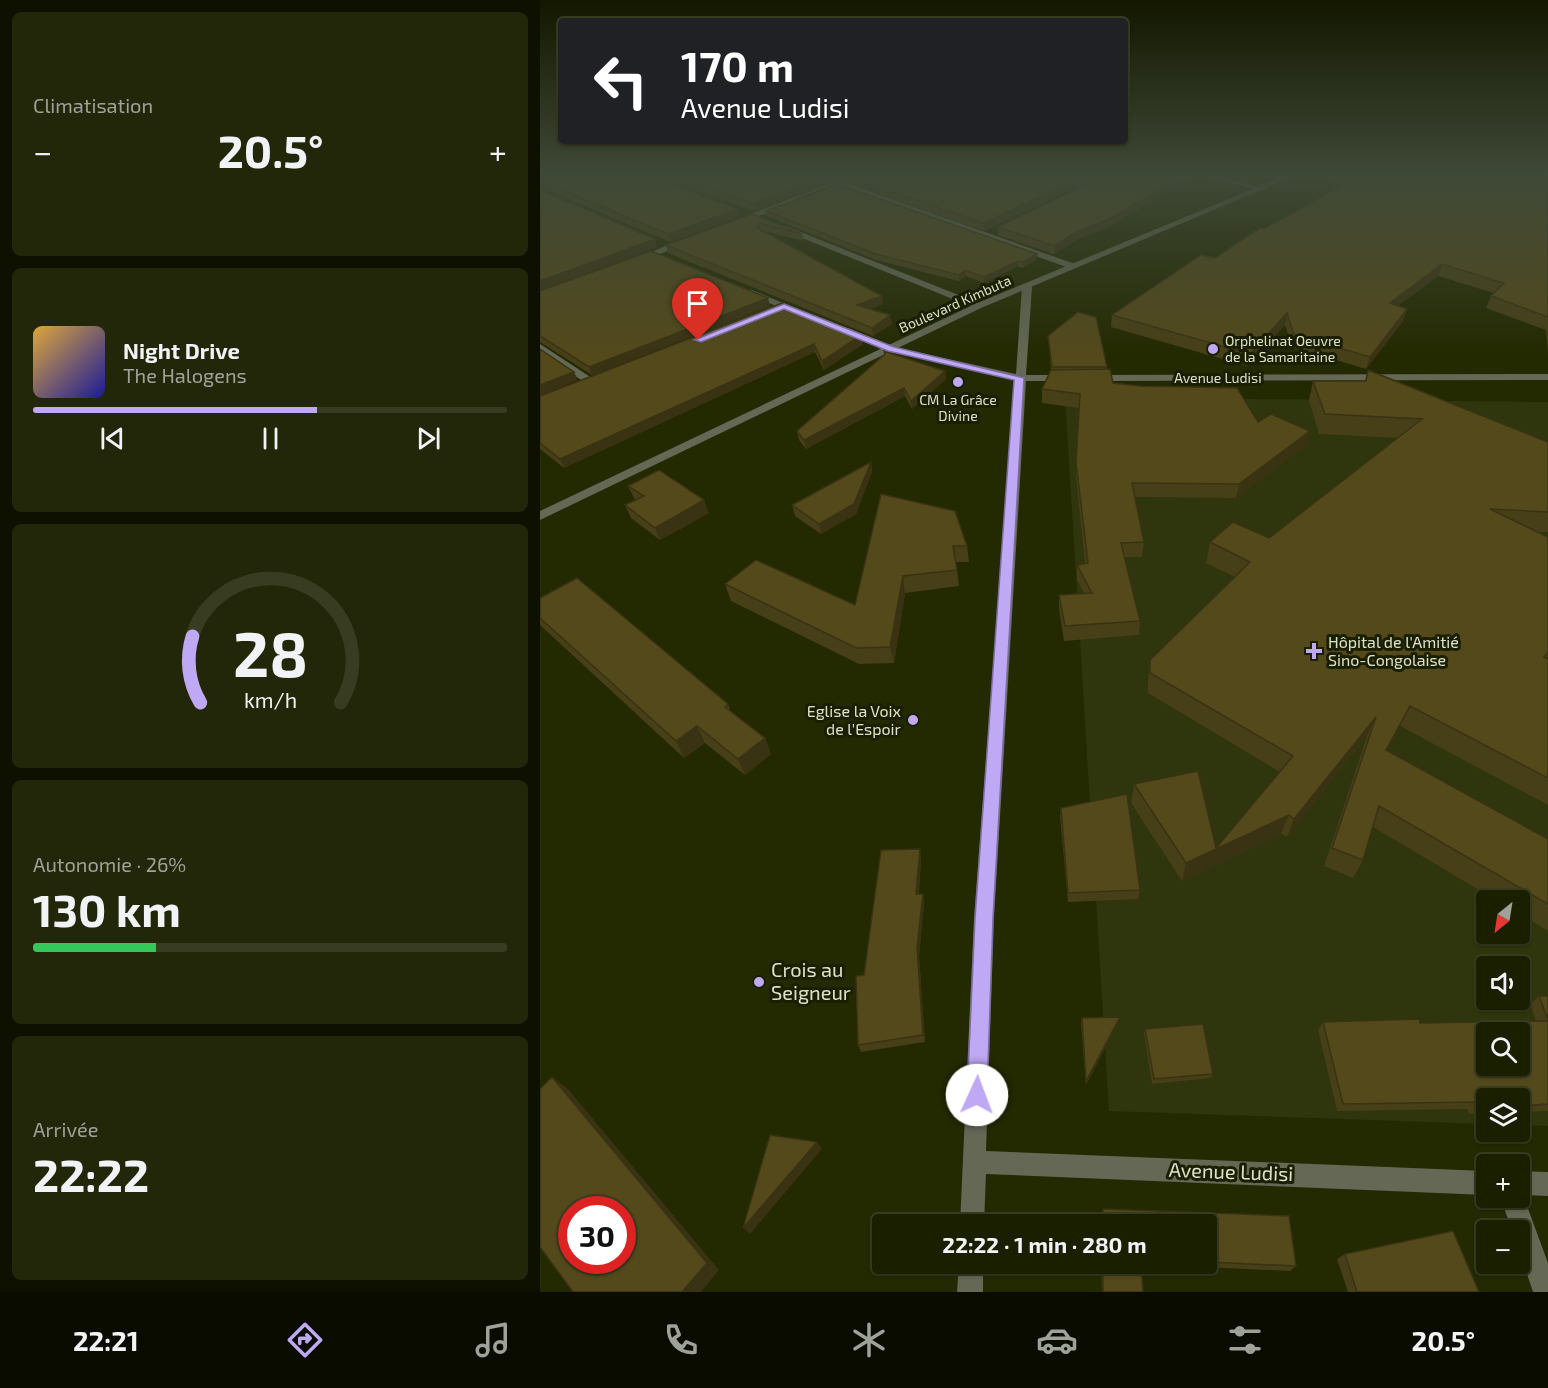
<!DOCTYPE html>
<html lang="fr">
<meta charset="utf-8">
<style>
:root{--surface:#1a1f00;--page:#23270a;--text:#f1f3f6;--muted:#9fa299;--line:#383d22;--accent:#bfa9f4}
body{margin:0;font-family:"Exo 2",sans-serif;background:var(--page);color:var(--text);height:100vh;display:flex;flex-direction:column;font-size:22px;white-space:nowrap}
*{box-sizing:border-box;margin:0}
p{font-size:20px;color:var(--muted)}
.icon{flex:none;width:33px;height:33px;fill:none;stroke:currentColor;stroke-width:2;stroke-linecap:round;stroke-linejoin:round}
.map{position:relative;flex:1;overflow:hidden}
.drawer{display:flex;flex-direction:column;gap:12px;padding:12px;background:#0e1100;width:540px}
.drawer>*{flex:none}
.top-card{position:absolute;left:18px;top:18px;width:570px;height:126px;border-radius:6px;box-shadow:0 2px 4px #0004,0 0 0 2px var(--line);background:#202124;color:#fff;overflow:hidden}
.needle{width:39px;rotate:210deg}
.buttons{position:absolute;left:936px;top:890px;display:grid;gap:12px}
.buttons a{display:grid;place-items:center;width:54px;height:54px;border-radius:6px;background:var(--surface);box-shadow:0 2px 4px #0004,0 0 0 2px var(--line);font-size:30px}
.speed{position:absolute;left:18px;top:1196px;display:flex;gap:12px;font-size:30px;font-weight:700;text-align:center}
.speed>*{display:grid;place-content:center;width:78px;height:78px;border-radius:50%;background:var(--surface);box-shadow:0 2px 4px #0004,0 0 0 2px var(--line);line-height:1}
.speed .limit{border:9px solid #d22;background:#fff;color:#111}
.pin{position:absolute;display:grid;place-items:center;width:51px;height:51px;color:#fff;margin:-62px -26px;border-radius:50% 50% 50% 0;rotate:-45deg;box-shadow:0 0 6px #0007}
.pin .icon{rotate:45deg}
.me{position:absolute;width:66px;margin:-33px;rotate:2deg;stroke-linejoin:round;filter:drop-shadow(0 0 4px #0008)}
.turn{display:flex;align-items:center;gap:21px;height:126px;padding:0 24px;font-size:27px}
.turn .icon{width:78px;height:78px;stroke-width:2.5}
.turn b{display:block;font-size:42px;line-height:51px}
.big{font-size:45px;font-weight:700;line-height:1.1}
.drawer .tile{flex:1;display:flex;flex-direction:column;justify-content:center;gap:9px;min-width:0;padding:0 21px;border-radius:9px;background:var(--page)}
.drawer .dial{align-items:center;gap:0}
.dial svg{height:156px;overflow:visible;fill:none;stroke:var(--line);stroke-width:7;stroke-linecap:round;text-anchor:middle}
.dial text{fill:var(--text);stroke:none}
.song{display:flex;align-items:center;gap:18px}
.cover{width:72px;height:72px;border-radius:9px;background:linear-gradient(135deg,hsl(40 70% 55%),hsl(240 70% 35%))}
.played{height:6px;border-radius:3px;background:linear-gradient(90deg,var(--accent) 60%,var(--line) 60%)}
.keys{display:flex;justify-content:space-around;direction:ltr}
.heat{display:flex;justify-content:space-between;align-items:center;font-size:33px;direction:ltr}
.charge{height:9px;border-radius:4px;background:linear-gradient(90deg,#34c759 26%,var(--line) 0)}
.trip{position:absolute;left:332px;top:1214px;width:345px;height:60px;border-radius:6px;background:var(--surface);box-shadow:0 2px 4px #0004,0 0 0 2px var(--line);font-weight:700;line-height:60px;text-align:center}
.tabs{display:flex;height:96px;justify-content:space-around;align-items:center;background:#0a0c00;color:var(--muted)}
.tabs .icon{width:42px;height:42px}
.tabs .current{color:var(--accent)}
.tabs b{font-size:27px;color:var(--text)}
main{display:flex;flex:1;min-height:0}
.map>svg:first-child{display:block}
.built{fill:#2f350c;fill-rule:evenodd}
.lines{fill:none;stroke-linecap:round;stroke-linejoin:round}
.minor{fill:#646855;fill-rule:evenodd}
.tertiary{fill:#646855;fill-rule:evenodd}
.wall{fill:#473f17}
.shaded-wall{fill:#3a3313}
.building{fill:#53491b;stroke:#3a3313;stroke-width:1.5;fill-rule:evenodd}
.route{fill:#bfa9f4;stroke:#7c6e9f;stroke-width:1.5}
.poi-dot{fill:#bfa9f4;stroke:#1a1f00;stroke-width:2}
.labels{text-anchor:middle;stroke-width:6;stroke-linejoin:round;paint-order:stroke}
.far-street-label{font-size:14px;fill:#dce2ca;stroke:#1a1f00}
.far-poi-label{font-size:14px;fill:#dce2ca;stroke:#1a1f00;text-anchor:start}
.poi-label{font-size:16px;fill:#dce2ca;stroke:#1a1f00;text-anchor:start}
.near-poi-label{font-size:20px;fill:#dce2ca;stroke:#1a1f00;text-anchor:start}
.near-street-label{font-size:20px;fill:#dce2ca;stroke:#1a1f00}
</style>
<main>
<section class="drawer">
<div class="tile"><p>Climatisation</p>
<div class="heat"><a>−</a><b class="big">20.5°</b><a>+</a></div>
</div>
<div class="tile">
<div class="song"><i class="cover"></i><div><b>Night Drive</b><p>The Halogens</p></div></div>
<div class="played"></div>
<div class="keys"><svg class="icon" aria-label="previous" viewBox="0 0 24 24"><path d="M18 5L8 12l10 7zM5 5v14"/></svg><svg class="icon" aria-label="pause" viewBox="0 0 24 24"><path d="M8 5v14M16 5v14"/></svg><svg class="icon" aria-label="next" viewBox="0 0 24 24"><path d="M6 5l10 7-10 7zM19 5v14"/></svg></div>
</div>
<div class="tile dial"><svg viewBox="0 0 100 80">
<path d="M14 69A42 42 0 1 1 86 69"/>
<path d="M14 69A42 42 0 0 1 10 35" stroke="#bfa9f4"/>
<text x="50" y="56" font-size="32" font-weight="700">28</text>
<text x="50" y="72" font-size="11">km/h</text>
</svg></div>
<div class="tile"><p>Autonomie · 26%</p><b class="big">130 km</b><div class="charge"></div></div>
<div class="tile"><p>Arrivée</p><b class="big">22:22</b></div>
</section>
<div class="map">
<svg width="1008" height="1292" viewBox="0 0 1008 1292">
<rect width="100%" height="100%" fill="#232900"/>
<path class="built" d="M525 397 1008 402V1126L980 1125V1098H946V1124L569 1111ZM946 900H980V933H946ZM946 966H980V999H946ZM946 1032H980V1065H946Z"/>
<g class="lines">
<path class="minor" d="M665 176H677L725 189 721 191Z
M303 182 535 264 536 266 529 268 302 186 199 223 192 221 291 183Z
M243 225 441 304 443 306 435 308 240 229 239 227Z
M146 238 150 241 149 243 101 261 94 259Z
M487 284 492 287 486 375H528L533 378 528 381H486L454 918 446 1151 946 1171V1195L446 1174 444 1224H420L434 918 475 380 347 351 299 330 308 328 354 347 476 374 482 287Z
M206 290H212L262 311 254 313 206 294Z
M0 344 55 380V384H47L0 352Z
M1008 374V380L552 381 547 378 552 375Z
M980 1171 1008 1172V1196L983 1195 1008 1263V1292H993L980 1253V1230H972L960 1197H980Z
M419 1263H443V1292H417Z"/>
<path class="tertiary" d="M744 176H754L441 308 0 520V511L435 304Z"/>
</g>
<path class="wall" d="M0 176 198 209 200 216 130 242 0 187Z
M118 176H359L326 189 297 180 214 211Z
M363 176H558L444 231 339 194 338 187Z
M792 176H1008V354L1006 330 946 308 951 296 954 293 898 276 858 306 863 321 826 369 752 347 745 325 707 366 571 327 572 315 675 258 724 229 804 185 791 181Z
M643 182 569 227 538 239 514 254 458 235V227Z
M226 211 497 259 483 268 478 266 444 283 426 276 419 281 336 260 227 216Z
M212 214 262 234 264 241 223 231 342 296 343 304 330 309 350 315 352 324 333 336 128 253 126 245Z
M0 291 230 306 52 375 0 342Z
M242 303 323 344 284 370 275 352 24 468 0 449V396Z
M508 336 567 367V369L573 383 718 422 767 445 696 498 595 497 604 542 602 557H584L600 621 599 635 524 641 519 609V595L544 593 537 580V565L545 564 536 476 539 408 502 403V389L511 370Z
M344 351 405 371 406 379 372 409 365 396 266 449 259 440 257 431 344 355Z
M828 370 1008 442V532H997L1008 656 1006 658 1008 659V805L860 726 847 750 1008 839V931L980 914V900H956L833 827 823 860 813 878 784 866 827 736 747 837 741 834 642 881 591 803 594 784 676 848 740 772 608 693V680L610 660 695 577 666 563 670 542 729 538 858 438 779 434 769 400 773 381H825Z
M331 462 332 472 316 514 281 534 255 516 252 505Z
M88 486 169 513 120 540 91 518 85 505 96 500 94 498Z
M341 494 427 546 429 562H416L419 586 365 593 354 663 319 664 191 601 185 584 315 605Z
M0 598 188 704 191 712 225 738 231 754 205 775 165 743 144 758 0 625Z
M521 808 600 890 598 899 528 902 520 817Z
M381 858 379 894 384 903 379 956 385 1042 321 1052 318 1045 324 975Z
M999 996H1008V1111L980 1112V1098H946V1113L929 1114 927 1109 797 1111 778 1030 783 1022 880 1023 996 1021 990 1004Z
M542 1018 579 1021 546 1085 541 1023Z
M605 1029 673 1074 671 1078 612 1084 604 1034Z
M563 1209 749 1216 756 1266 750 1271 601 1264 603 1292H562L561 1263H666V1224H561V1215Z
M805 1254 939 1292H808L797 1259Z"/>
<path class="shaded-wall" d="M288 176H297V180L214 211 212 203Z
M340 176H359L326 189 325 181Z
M544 176H558L444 231 443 223Z
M643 176H658L643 182 569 227 538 239 514 254V246L538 231Z
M198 209 200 216 130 242 128 234Z
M115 239 117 247 0 291V281Z
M497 254V259L483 268V262Z
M478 261V266L444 283V277Z
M902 264 898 276 846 315 850 303Z
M425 270 426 276 419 281V275Z
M342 296 343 304 318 314 317 305Z
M228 298 230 306 52 375 49 367Z
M867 309 863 321 826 369 830 357Z
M747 313 745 325 707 366 710 354Z
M350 315 352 324 333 336 332 328Z
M321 335 323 344 284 370 282 361Z
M274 344 275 352 24 468 20 459Z
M405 371 406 379 372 409 371 401Z
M34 372 38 380 0 396V385Z
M364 388 365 396 266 449 264 440Z
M770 431 767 445 696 498 699 484Z
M331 462 332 472 316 514 281 534 279 524Z
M164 500 169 513 120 540 115 528Z
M363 576 365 593 354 663 350 647Z
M870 706 860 726 836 769 846 750Z
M836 717 827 736 747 837 754 819Z
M157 726 165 743 144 758 136 741Z
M225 738 231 754 205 775 198 759Z
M749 815 741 834 642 881 646 863Z
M380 849 381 858 378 903 376 894Z
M383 894 384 903 379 956 385 1042 383 1035 377 948Z
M580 1017 579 1021 546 1085V1081Z
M12 1077 28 1089 179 1270 161 1292H142Z
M277 1142 282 1149 210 1234 203 1228Z"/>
<path class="building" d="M0 176H111L198 209 128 234 0 181Z
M135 176H288L212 203Z
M306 176H340L325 181Z
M363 176H544L443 223 338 187Z
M564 176H643L569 219 538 231 514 246 458 227Z
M811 176H1008V317L951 296 964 283 902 264 850 303 867 309 830 357 754 335 747 313 710 354 572 315 661 255 675 258 720 228 724 229 817 177Z
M297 184 497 254 483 262 478 261 444 277 425 270 419 275 336 254 226 211Z
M0 190 115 239 0 281Z
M212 214 262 234 219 223 217 228 342 296 317 305 350 315 332 328 126 245Z
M111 251 228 298 49 367 0 336V291Z
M242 303 321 335 282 361 274 344 20 459 0 443V396Z
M538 312 556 317 567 367H512L508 336Z
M0 349 34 372 0 385Z
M344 351 405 371 371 401 364 388 264 440 257 431 345 354Z
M570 369 573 383 600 386 697 388 718 422 731 414 770 431 699 484 592 483 604 542 581 543 600 621 525 626 519 595 552 593 537 565 548 563 536 462 540 394 502 389 511 370Z
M828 370 1008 442V512L950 509 1008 537V652L1004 657 1008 659V778L870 706 846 750 1008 839V904L839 806 823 860 792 848 836 717 754 819 749 815 646 863 594 784 658 771 676 848 753 756 610 673V660L710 562 670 542 693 522 729 538 882 419 785 414 773 381H826Z
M331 462 314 504 279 524 252 505Z
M119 470 164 500 115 528 85 505 104 496 88 486Z
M341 494 415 511 427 546H413L417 570 363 576 350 647 316 648 185 584 216 560 315 605Z
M37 578 188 704 185 707 225 738 198 759 157 726 136 741 0 618V598Z
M587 794 600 890 528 893 521 808Z
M380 849 376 894H383L377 948 383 1035 318 1045 316 976 324 975 341 850Z
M999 996H1008V1020Z
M580 1017 546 1081 542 1018Z
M879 1019 880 1023 1008 1021V1104L980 1106V1098H946V1107H937L936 1102 803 1104 783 1022ZM946 1032H980V1065H946Z
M663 1024 673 1074 614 1079 605 1029Z
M12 1077 167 1263 142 1292H33L0 1247V1089ZM32 1209H82V1260H32Z
M230 1135 277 1142 203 1228Z
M563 1209 749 1216 756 1266 666 1262V1224H563Z
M913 1231 939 1292H817L805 1254Z
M563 1263H601L603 1292H563Z"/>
<linearGradient id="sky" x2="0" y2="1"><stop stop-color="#131700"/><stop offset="0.49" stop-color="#3f4937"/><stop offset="1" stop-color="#3f4937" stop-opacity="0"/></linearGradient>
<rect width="1008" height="357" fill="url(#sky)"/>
<path class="route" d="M244 304 354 347 484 378 453 918 447 1095 444 1103 437 1106 430 1103 427 1095 435 918 474 380 348 351 244 309 161 342 154 340Z"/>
<g class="poi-dot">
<circle cx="673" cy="349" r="6"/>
<circle cx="418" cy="382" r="6"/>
<path d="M771 642h6v6h6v6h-6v6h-6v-6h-6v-6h6z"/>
<circle cx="373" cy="720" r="6"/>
<circle cx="219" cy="982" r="6"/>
</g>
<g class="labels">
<g class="far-street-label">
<text transform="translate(415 304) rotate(-24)" y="5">Boulevard Kimbuta</text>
<text x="678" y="383">Avenue Ludisi</text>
</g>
<g class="far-poi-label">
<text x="685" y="346">Orphelinat Oeuvre<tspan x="685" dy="16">de la Samaritaine</tspan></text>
<text x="418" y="405" text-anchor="middle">CM La Grâce<tspan x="418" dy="16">Divine</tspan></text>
</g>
<g class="poi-label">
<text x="788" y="648">Hôpital de l'Amitié<tspan x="788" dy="18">Sino-Congolaise</tspan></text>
<text x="361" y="717" text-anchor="end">Eglise la Voix<tspan x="361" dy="18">de l'Espoir</tspan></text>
</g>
<g class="near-poi-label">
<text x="231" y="977">Crois au<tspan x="231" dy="23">Seigneur</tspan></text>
</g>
<g class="near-street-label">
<text transform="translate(691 1172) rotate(2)" y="7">Avenue Ludisi</text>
</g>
</g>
</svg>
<div class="buttons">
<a><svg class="needle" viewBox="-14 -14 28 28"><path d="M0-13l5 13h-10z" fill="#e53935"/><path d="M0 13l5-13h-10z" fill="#9fa299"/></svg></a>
<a><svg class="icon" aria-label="sound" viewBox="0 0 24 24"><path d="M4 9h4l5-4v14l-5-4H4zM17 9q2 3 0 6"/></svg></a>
<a><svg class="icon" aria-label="search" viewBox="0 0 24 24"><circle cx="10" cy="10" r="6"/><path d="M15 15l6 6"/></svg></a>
<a><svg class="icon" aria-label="layers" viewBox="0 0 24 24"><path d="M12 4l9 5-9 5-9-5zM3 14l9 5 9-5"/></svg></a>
<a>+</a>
<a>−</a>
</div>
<div class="speed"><div class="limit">30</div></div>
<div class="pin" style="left:158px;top:340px;background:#d93025"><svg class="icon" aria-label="arrive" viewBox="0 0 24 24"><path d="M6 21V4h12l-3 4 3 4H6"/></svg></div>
<svg class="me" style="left:437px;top:1095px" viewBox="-20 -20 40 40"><circle r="19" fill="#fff"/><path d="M0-13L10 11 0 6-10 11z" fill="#bfa9f4"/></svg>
<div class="trip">22:22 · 1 min · 280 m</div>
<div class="top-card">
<div class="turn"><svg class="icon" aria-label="left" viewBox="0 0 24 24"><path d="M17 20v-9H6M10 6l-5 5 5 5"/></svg><div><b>170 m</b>Avenue Ludisi</div></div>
</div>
</div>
</main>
<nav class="tabs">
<b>22:21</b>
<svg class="icon current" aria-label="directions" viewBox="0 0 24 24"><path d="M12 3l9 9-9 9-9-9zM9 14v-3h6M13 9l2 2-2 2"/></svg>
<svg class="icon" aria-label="music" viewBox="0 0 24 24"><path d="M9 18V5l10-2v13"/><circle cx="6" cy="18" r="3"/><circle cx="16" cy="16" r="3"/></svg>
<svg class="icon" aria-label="phone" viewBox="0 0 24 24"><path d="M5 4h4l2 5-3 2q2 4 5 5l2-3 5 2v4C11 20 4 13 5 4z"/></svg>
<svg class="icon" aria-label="climate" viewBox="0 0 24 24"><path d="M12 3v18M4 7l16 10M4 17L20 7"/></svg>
<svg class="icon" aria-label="car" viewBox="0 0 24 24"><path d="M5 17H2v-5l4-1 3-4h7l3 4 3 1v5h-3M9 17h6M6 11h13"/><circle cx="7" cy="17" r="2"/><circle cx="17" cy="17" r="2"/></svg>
<svg class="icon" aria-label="filters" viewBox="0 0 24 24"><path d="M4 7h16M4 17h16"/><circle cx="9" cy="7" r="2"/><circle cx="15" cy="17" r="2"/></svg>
<b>20.5°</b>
</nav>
